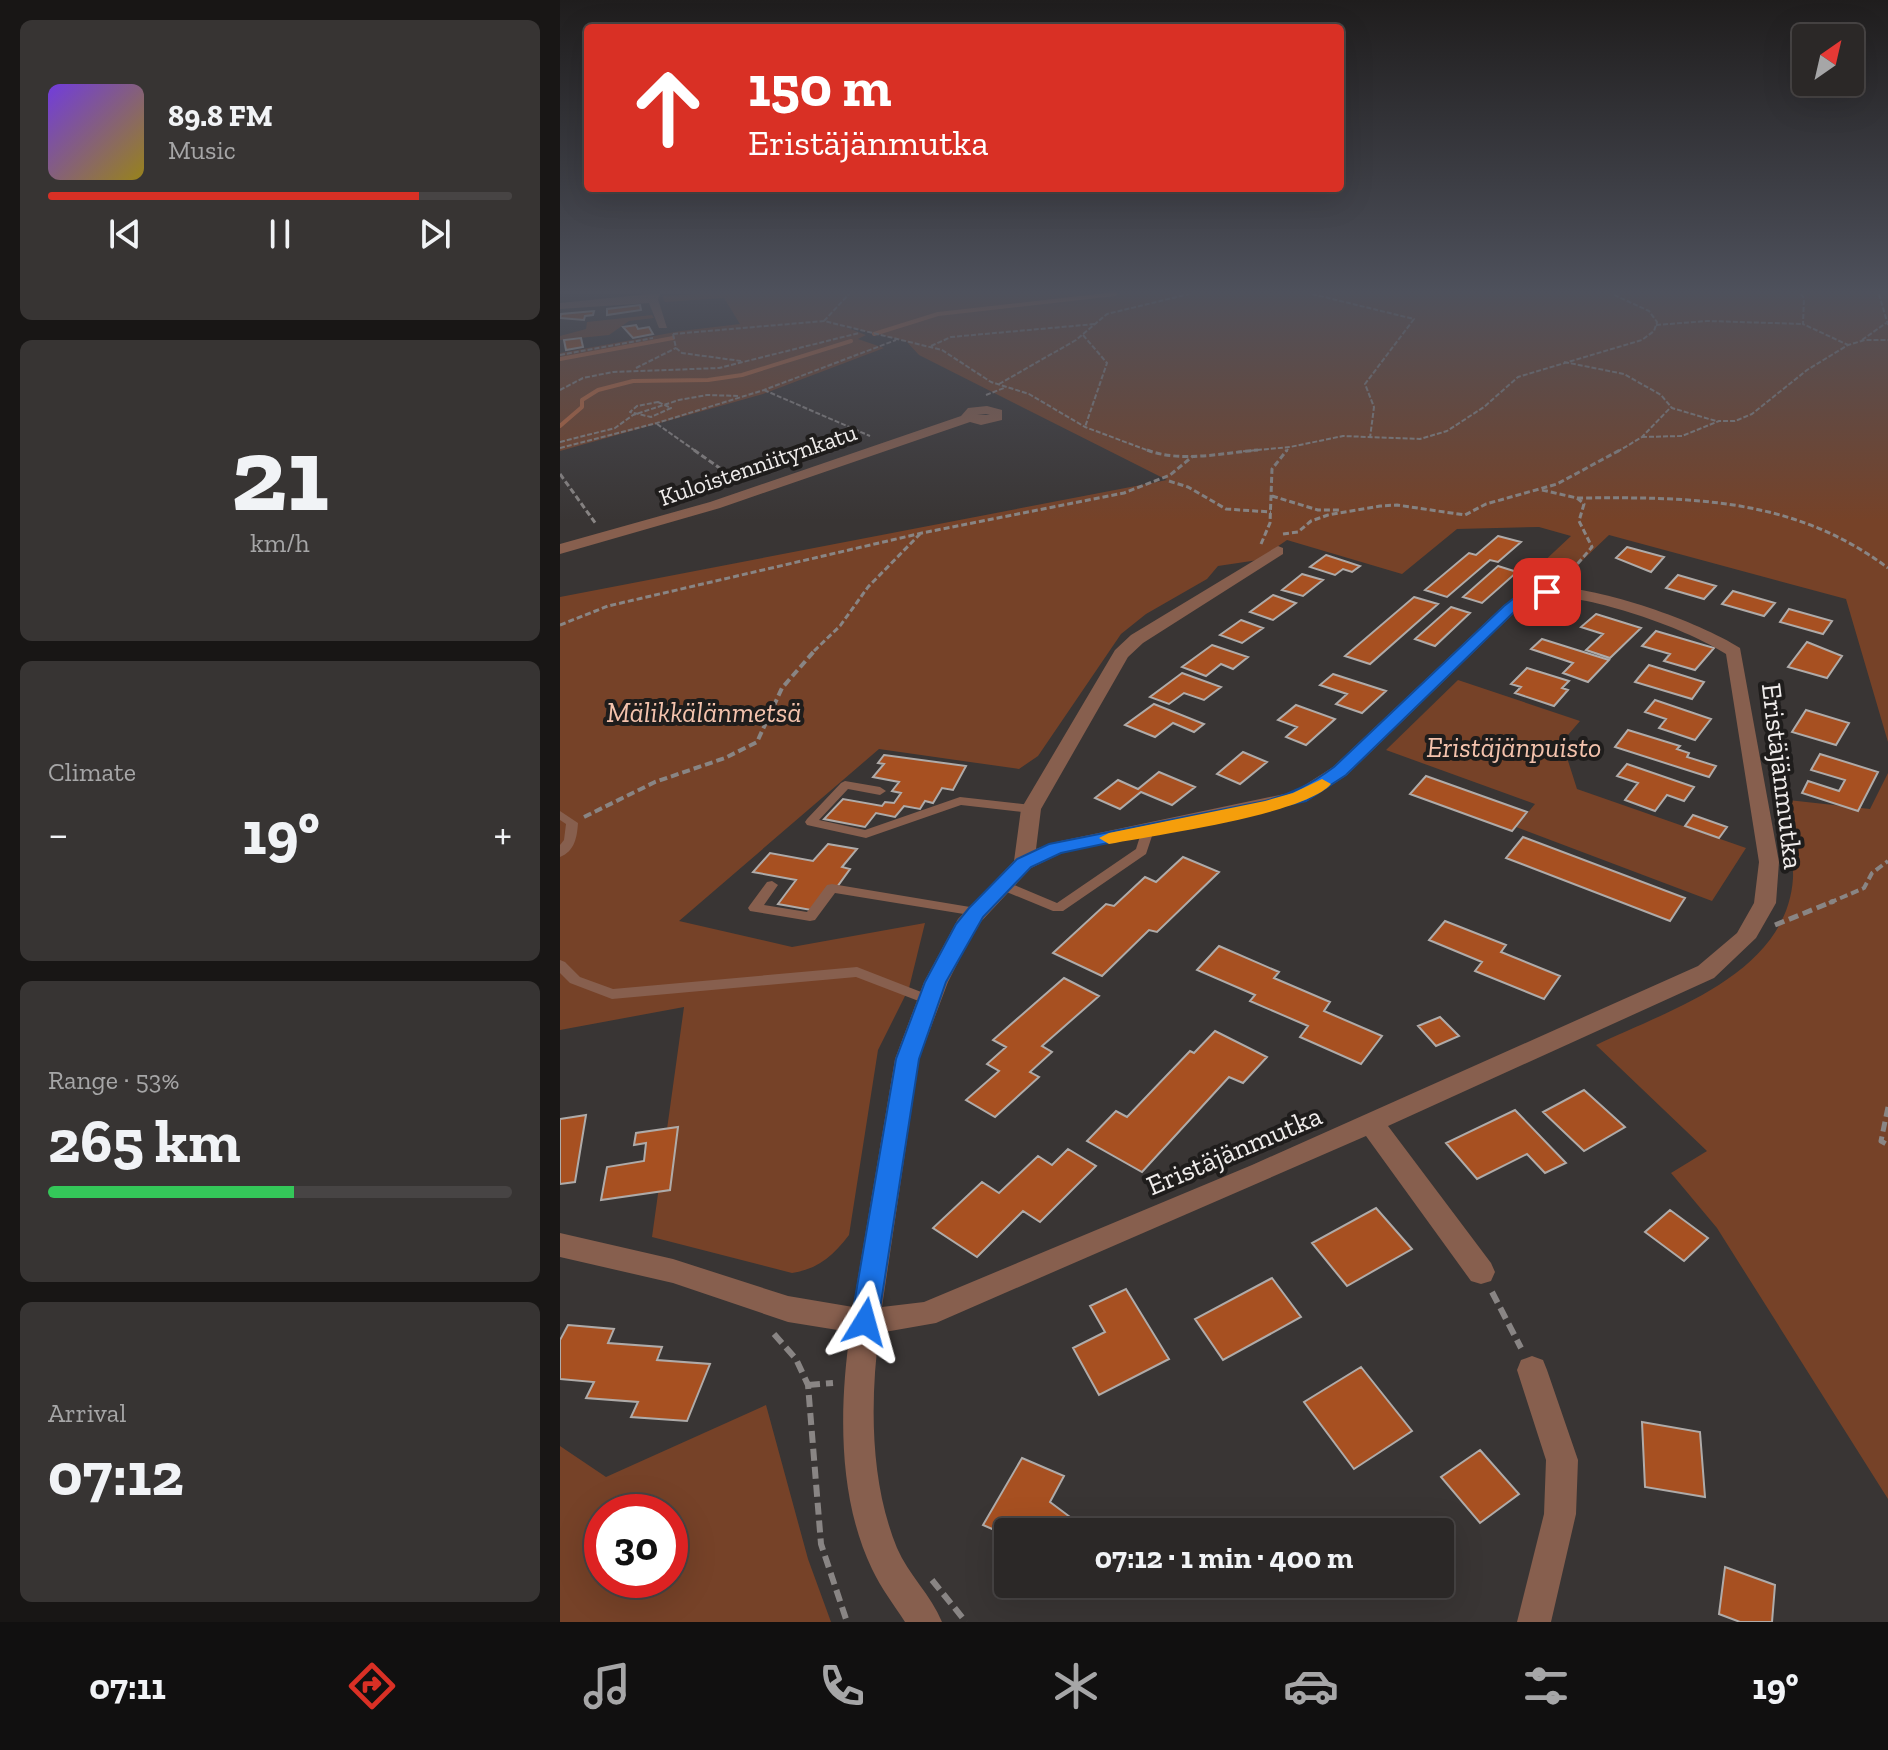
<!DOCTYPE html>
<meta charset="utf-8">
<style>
:root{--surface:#2b2827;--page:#373433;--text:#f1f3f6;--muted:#a6a6a7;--line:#474444;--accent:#d93025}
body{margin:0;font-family:"Zilla Slab",serif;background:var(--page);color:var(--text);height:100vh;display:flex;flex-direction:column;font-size:30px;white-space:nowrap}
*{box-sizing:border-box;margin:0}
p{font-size:26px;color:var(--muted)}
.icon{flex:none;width:44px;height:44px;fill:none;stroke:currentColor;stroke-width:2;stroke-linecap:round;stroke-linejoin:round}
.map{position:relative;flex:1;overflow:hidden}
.side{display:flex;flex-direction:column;gap:20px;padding:20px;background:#181615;width:560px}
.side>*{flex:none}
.guide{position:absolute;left:24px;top:24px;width:760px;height:168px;border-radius:8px;box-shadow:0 8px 32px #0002,0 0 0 2px var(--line);background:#d93025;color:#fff;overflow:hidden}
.needle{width:52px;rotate:34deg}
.buttons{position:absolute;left:1232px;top:24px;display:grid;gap:16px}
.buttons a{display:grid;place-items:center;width:72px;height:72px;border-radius:8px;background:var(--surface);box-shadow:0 8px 32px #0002,0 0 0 2px var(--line);font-size:40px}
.speed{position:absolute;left:24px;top:1494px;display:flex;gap:16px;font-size:40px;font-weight:700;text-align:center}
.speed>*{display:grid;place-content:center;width:104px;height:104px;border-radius:50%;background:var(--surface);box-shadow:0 8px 32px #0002,0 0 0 2px var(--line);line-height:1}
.speed .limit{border:12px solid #d22;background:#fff;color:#111}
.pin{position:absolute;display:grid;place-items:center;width:68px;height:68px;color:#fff;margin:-34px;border-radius:16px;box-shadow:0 4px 12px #0006}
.me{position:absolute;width:88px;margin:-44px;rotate:8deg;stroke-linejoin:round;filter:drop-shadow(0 0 6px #0008)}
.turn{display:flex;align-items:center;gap:28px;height:168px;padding:0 32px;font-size:36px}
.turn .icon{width:104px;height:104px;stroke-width:2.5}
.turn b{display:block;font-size:56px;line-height:68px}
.big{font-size:60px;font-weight:700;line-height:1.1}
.side .tile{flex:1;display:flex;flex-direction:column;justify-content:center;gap:12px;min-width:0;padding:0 28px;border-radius:12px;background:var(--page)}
.side .dial{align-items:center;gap:0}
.dial b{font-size:104px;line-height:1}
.song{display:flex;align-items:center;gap:24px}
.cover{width:96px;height:96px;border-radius:12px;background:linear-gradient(135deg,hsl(260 70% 55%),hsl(50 70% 35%))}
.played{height:8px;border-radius:4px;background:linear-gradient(90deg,var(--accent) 80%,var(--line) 80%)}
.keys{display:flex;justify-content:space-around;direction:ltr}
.heat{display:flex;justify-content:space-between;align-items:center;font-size:44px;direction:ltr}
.charge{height:12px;border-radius:6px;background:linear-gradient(90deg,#34c759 53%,var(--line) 0)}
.trip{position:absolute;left:434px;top:1518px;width:460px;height:80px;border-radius:8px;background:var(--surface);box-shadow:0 8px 32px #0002,0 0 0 2px var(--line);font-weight:700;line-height:80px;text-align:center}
.tab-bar{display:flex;height:128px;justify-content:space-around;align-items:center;background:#111010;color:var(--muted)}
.tab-bar .icon{width:56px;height:56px}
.tab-bar .active{color:var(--accent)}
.tab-bar b{font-size:36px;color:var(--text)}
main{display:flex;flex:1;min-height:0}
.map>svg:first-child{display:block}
.green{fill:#764228;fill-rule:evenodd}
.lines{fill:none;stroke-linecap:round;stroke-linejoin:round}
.stream{stroke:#c1673b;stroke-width:4}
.building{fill:#a75021;stroke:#afaba9;stroke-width:2}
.path-far4{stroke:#898584;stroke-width:2;stroke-dasharray:5 2;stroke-linecap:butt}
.path-far3{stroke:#898584;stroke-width:3;stroke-dasharray:6 3;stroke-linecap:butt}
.path-far2{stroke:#898584;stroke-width:4;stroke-dasharray:8 4;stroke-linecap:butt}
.path-far1{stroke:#898584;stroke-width:5;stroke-dasharray:10 5;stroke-linecap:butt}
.path{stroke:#898584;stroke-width:6;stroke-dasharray:12 6;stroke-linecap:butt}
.lane{fill:#875f4e;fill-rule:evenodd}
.street{fill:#875f4e;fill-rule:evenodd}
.route{fill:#1a73e8;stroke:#114b97;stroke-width:2}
.slow{fill:#f59e0b}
.labels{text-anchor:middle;stroke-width:8;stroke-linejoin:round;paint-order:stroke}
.far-street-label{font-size:24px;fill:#f0edec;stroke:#1f1d1c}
.park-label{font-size:28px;font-style:italic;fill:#f4c3ad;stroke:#1f1d1c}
.street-label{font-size:28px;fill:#f0edec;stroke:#1f1d1c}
</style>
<main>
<section class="side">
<div class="tile">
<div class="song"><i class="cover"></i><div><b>89.8 FM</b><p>Music</p></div></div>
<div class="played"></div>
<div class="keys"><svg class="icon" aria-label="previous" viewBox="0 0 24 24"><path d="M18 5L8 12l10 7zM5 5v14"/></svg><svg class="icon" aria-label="pause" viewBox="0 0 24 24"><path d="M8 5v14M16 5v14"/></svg><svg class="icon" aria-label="next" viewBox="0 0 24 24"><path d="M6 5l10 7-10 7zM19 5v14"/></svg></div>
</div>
<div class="tile dial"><b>21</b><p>km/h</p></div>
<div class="tile"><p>Climate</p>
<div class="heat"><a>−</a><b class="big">19°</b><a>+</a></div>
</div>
<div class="tile"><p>Range · 53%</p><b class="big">265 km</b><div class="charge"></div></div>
<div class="tile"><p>Arrival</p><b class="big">07:12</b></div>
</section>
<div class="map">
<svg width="1328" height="1622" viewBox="0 0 1328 1622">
<rect width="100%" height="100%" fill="#393534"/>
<path class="green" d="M138 294H1328V742L1286 599 1049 535 1008 574 979 566 1011 536 979 527 897 529 842 574 727 540 698 560 658 566 647 579 586 614 561 634 478 756 459 769 319 749 119 921 232 947 365 923 349 988 318 1050 289 1235C273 1256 258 1269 232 1273L92 1237 124 1007 0 1030V597L607 480 359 355 346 341 283 326 306 335 298 339 324 348 203 394 0 451V353L121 331 180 324 164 298 105 302 102 296Z
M92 315 94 318 69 321 49 335 0 340V336L26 329 27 322Z
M898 680 1020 721 1002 742 1017 789 1186 848 1152 901 956 827 975 804 826 750Z
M1328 773V1499L1157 1228 1111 1173 1147 1151 1036 1045C1109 1010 1227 974 1233 878 1234 853 1224 824 1219 799L1310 809Z
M206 1405 248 1559 271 1622H0V1446L46 1477ZM42 1512H110V1580H42Z"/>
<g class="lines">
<path class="stream" d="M314 334 378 314 555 294
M0 359 113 338
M0 426 22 407V400L38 390 73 381 148 380 182 375 291 341"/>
</g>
<path class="building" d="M80 305 81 310 47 315V309Z
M34 311 33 315 25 316 24 320 0 318 1 314Z
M76 325 78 329 89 327 93 334 73 338 63 327Z
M21 338 23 347 6 350 4 340Z
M938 536 961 542 938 562 930 560 887 597 865 590 909 553 916 555Z
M1067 547 1104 557 1091 572 1056 558Z
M766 555 800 566 792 572 783 569 775 575 750 567Z
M938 566 957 572 922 603 903 597Z
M742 574 763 580 743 596 722 590Z
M1118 575 1156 586 1144 599 1106 588Z
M1173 591 1215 603 1204 616 1162 604Z
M713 595 736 603 713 620 690 612Z
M854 597 878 604 810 664 785 656Z
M891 607 910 613 875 646 855 639Z
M1229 609 1272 621 1263 634 1220 622Z
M1036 614 1081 628 1050 658 1026 650 1043 634 1021 627Z
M681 620 703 628 682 643 660 635Z
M1096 631 1154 648 1135 670 1104 661 1110 654 1082 646Z
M982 639 1049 660 1028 682 1003 673 1013 663 971 649Z
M1247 642 1282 656 1267 678 1228 667Z
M652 645 688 657 673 669 661 664 646 676 622 667Z
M1089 665 1144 682 1132 699 1075 682Z
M967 668 1009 681 1002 688 1008 690 994 706 955 693 961 687 951 684Z
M622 673 661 687 644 700 624 693 609 704 590 697Z
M773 674 826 691 802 713 776 704 787 694 760 685Z
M1095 700 1151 719 1135 740 1099 728 1106 719 1085 712Z
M594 704 644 724 634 732 613 723 595 737 565 725Z
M736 705 775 719 746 745 726 737 737 727 718 720Z
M1246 710 1289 723 1276 745 1232 732Z
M1068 730 1120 746 1117 749 1129 753 1127 757 1156 766 1149 777 1055 747Z
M683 752 707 762 680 784 657 774Z
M1260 754 1318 772 1298 811 1242 793 1248 781 1279 791 1285 780 1251 770Z
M324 755 406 766 393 790 382 788 373 803 365 801 360 809 344 806 335 817 316 813 305 827 264 819 283 799 322 806 325 802 334 803 341 793 332 791 339 782 313 777 324 764 318 763Z
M1067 764 1134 787 1124 801 1107 795 1095 811 1065 800 1078 783 1057 776Z
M599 772 635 787 612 805 581 792 560 809 535 798 558 780 578 789Z
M866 776 967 812 952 831 850 794Z
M1133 815 1167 827 1159 838 1125 826Z
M963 837 1125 898 1110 921 946 858Z
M268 844 297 849 282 867 290 869 277 887 251 910 218 904 236 880 193 872 210 853 253 861Z
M623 857 659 872 597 932 589 930 542 976 493 953 546 904 554 906 585 877 596 882Z
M885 921 946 945 941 952 1000 976 984 999 915 971 922 962 869 940Z
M659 946 719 972 714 978 770 1002 764 1011 822 1036 801 1064 740 1037 748 1026 690 1001 695 995 637 970Z
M504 978 539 996 482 1046 492 1052 470 1072 479 1077 435 1117 406 1100 439 1071 427 1064 446 1047 433 1040Z
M880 1017 899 1036 876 1046 858 1026Z
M655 1031 707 1057 683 1083 669 1077 582 1172 527 1141 556 1111 567 1117 630 1051 634 1053Z
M1024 1090 1065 1127 1024 1151 983 1112Z
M955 1110 1006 1163 985 1173 967 1154 917 1179 886 1143Z
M26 1115 15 1182 0 1184V1119Z
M118 1127 110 1190 41 1200 47 1167 84 1161 86 1143 74 1145 76 1133Z
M508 1149 536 1166 480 1222 463 1211 417 1257 373 1228 422 1182 439 1193 478 1156 492 1165Z
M816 1208 852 1249 787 1286 752 1243Z
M1110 1210 1148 1238 1124 1261 1085 1232Z
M712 1278 741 1317 663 1360 635 1319Z
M566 1289 609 1359 539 1395 513 1348 545 1332 530 1306Z
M8 1325 54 1329 48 1343 102 1347 97 1360 150 1364 127 1421 71 1417 78 1402 26 1398 34 1382 0 1379V1340Z
M801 1367 852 1431 794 1469 744 1402Z
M1082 1422 1140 1432 1145 1497 1085 1487Z
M920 1450 959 1494 920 1523 881 1477Z
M462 1458 504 1476 490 1502 510 1517 502 1532H448V1536L423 1525Z
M1165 1567 1215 1585 1212 1622H1180L1159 1614Z"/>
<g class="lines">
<path class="path-far4" d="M752 294 854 319 805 384 814 407 810 438
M1241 294 1244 298 1243 324 1288 345
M1319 294 1328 325
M264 321 289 294
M1096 325 1147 321 1243 324
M113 334 264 321 382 350 431 382 469 394 525 427 592 452
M113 334 116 348 122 353 181 361
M523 335 547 363 525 427
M1302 340 1326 323
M371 346 391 337 535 324
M0 355 93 338
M1004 362 1064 374 1101 395 1112 408 1156 421
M76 368 116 348
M439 384 516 340 547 314 629 294
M0 390 23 378 53 372 159 368 299 333
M204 390 310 436
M426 395 444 388
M98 402 111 408 91 417 70 412 77 406Z
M97 424 137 452
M1082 437 1122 436 1159 421H1175L1192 414 1247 370 1288 345 1305 340H1328
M0 442 55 428 73 415 119 400 147 395 178 396
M0 448 97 423 204 390 336 340
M676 452 730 447 783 436 860 439 887 431 924 407 958 377 1082 340 1094 331 1097 322 1089 311 1052 294
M726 452 728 449
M1057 452 1082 437 1111 407"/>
<path class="path-far3" d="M134 450 178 481
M587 450C621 463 662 453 698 450
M0 474 36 524
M609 481 628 487 666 509 711 512
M982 490 1017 498 1024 504 1019 521 1032 547 1013 569 1001 576
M712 496 758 510H779
M1017 498C1131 497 1233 497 1328 568
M723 534 738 532 751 521 768 515 820 506 837 505 905 515 926 504 997 484 1060 450
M701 544 710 523 712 469 727 450
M0 625 48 606 362 533 564 493 610 475 633 456
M254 651 280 626 308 587 360 534"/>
<path class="path-far2" d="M24 817 95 782 165 758 197 742 222 688 256 649
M1269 903 1304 888 1312 873 1328 861"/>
<path class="path-far1" d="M1215 925 1274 901
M1328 1107 1321 1141 1328 1145"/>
<path class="path" d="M932 1292 961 1348
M214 1334 236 1359 248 1385 261 1544 287 1622
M248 1385 273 1383
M372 1580 406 1622"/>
<path class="lane" d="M285 781 320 787 326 791 320 795 288 789 259 820 305 830 400 797 471 805 477 809 471 813 401 805 306 838 247 825 245 822 247 819 281 783Z
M0 811 18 823C17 837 15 851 0 857V845L4 840 6 824 0 820Z
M588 826 594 830 586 854 503 911H493L437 888 436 885 437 882H447L497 903 576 849 582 830Z
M212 881 218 885 204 905 247 912 267 885 272 884 416 908 423 912 416 916 275 893 255 920 250 921 190 911 188 908 190 905 207 882Z
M0 960 5 962 20 977 53 989 297 967 374 997 376 1000 374 1003 369 1005 296 977 52 999 10 983 0 973Z"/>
<path class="street" d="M90 294H100L98 299 107 328H99L89 303 0 309V303Z
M427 406 442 410V420L421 425 410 422 160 508 0 554V544L150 502 401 416 408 408ZM426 414 430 415H416H417Z
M718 546 723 548V554L583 643 568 657 481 809 476 849 496 842 734 792 773 767 943 606C956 596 971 587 988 587 1038 586 1138 621 1180 648L1219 862 1216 903 1196 938 1154 978 828 1126 931 1263 935 1272 931 1281 921 1284 911 1281 806 1136 376 1323 319 1333C310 1402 310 1482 337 1548 348 1574 371 1595 382 1622H345C334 1605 321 1588 312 1569 278 1498 279 1409 290 1332L228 1322 113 1283 0 1257V1233L113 1259 228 1296 293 1307 335 1059 364 982 398 919 454 861 461 809 555 650 571 635ZM982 597C1028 593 1128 629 1166 654L1199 862 1194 903 1177 933 1138 966 692 1165 364 1302 322 1307 359 1059 388 982 415 928 471 868 502 853 747 801 787 775 955 612Z
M972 1356 983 1360 987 1370 1018 1460 1016 1514 991 1622H957L984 1514 986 1460 957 1370 961 1360Z"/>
</g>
<linearGradient id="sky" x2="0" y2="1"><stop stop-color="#1f1d1d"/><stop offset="0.56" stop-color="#4e515c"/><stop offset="1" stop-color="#4e515c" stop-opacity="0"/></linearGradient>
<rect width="1328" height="521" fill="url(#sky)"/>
<path class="route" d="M987 588 995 592 992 596 968 601 954 612 786 775 746 801 501 853 471 867 423 917 386 982 359 1059 318 1322 314 1330 305 1334 295 1330 291 1322 336 1059 365 982 396 924 409 908 457 859 489 844 705 801C732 794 751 784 774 767L944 606 958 595Z"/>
<path class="slow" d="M762 779 771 784C744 815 594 835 549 844L539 838 549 833 705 801 733 793Z"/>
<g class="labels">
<g class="far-street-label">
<text transform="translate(198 465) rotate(-19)" y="8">Kuloistenniitynkatu</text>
</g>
<g class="park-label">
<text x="144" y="722">Mälikkälänmetsä</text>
<text x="954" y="757">Eristäjänpuisto</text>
</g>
<g class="street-label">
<text transform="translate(1223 776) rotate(83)" y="10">Eristäjänmutka</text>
<text transform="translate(674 1150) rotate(-23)" y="10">Eristäjänmutka</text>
</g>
</g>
</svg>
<div class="buttons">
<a><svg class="needle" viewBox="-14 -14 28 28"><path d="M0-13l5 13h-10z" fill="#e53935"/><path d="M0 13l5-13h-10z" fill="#a6a6a7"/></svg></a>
</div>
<div class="speed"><div class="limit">30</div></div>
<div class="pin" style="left:987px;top:592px;background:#d93025"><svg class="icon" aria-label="arrive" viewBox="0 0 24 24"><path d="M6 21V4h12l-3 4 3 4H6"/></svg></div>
<svg class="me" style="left:305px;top:1322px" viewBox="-20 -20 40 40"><path d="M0-17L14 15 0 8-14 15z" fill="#1a73e8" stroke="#fff" stroke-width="4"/></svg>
<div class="trip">07:12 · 1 min · 400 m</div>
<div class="guide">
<div class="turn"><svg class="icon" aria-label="ahead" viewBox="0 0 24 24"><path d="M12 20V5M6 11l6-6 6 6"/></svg><div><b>150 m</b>Eristäjänmutka</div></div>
</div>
</div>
</main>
<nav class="tab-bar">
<b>07:11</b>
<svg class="icon active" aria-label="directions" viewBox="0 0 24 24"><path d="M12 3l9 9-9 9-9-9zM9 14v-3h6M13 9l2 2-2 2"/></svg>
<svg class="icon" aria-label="music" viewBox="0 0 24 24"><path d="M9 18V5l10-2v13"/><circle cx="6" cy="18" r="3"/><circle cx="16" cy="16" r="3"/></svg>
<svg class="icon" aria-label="phone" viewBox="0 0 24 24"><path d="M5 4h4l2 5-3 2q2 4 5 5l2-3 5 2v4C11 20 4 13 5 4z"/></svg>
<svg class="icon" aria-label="climate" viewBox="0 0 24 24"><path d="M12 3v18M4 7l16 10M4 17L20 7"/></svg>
<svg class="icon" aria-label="car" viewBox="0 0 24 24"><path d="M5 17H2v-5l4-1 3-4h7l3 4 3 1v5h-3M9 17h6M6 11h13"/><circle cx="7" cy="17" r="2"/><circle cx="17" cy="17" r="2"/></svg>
<svg class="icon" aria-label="filters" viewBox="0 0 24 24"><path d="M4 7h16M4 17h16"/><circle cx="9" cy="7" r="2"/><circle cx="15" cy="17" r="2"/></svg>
<b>19°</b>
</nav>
